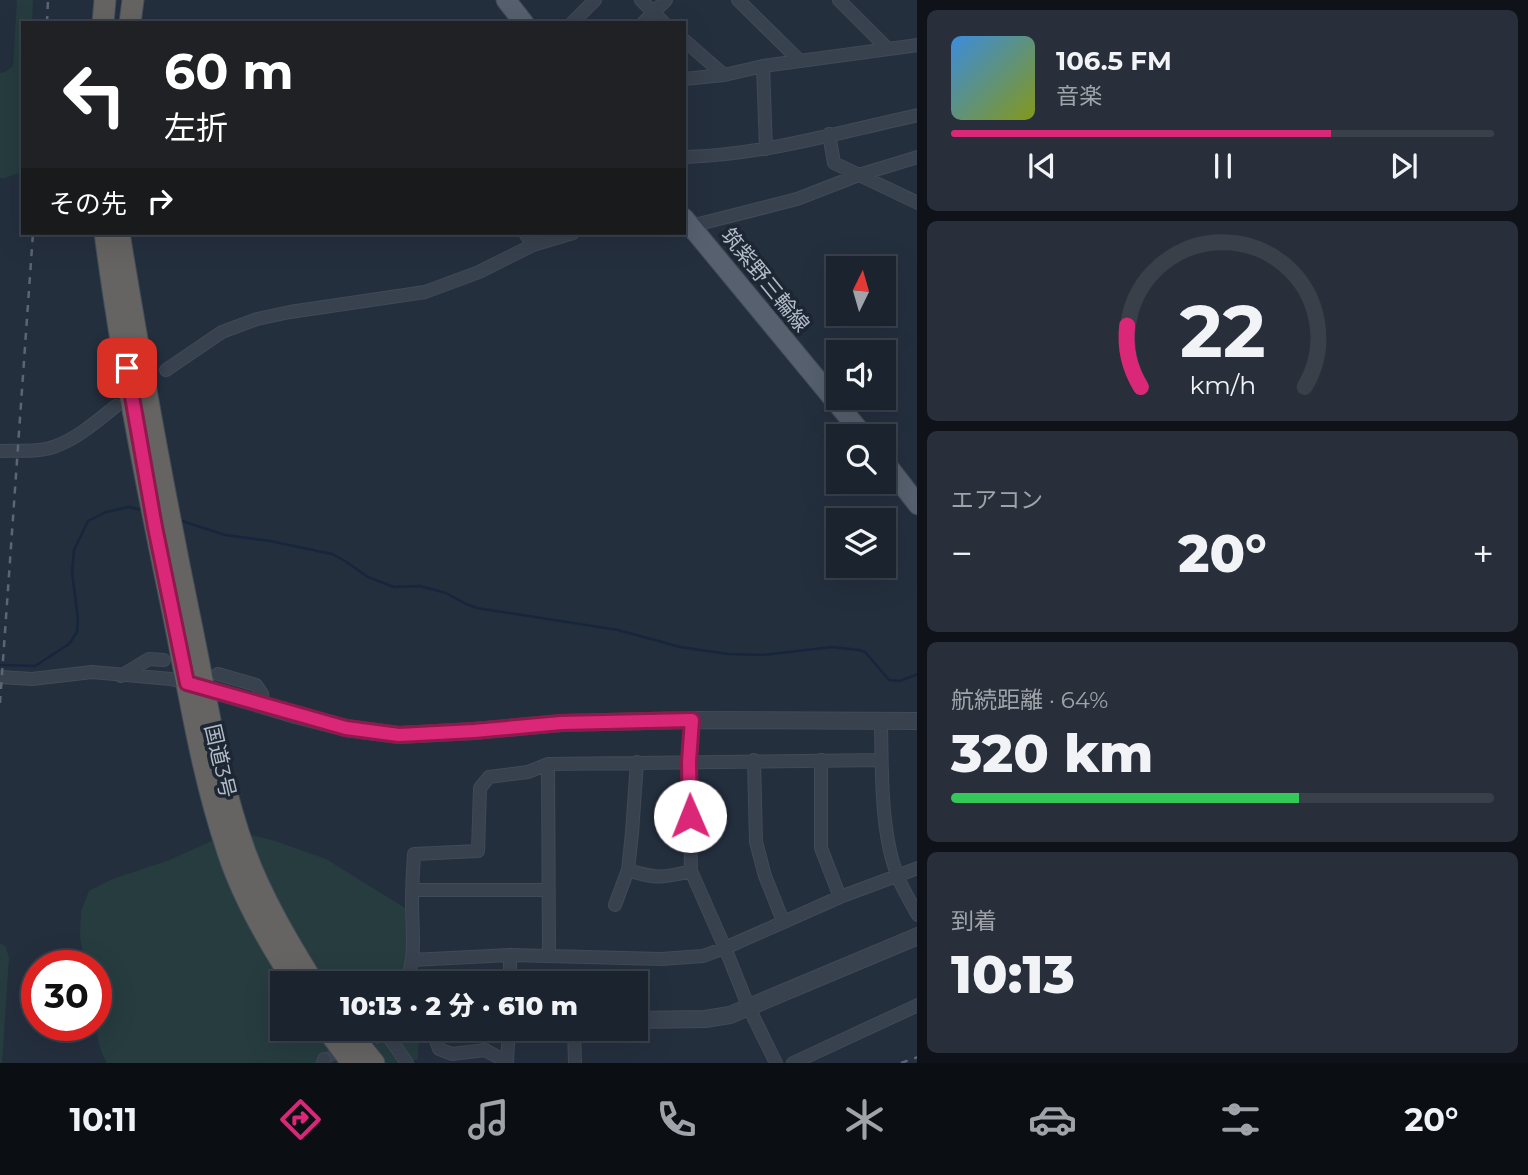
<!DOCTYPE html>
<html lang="ja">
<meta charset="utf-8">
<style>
:root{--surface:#1b232e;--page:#282f3a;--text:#f1f3f6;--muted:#a0a4aa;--line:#39404a;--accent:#db2777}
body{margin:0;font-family:Montserrat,"Noto Sans JP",sans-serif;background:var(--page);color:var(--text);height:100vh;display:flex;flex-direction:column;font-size:26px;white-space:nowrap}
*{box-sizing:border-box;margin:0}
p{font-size:23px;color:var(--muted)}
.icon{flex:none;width:38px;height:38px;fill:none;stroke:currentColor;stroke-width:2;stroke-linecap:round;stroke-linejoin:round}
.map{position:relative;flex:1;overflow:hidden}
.side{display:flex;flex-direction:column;gap:10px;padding:10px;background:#0f1319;width:611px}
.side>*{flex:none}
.hud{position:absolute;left:21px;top:21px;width:665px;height:214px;border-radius:0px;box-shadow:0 7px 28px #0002,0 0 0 2px var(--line);background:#202124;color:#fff;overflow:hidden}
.needle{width:46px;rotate:5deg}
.fabs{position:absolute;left:826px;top:256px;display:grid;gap:14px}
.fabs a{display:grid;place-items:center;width:70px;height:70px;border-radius:0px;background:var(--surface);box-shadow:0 7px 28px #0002,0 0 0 2px var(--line);font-size:35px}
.speed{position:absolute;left:21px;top:950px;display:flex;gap:14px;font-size:35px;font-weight:700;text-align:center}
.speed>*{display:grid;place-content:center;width:91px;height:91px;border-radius:50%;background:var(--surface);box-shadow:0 7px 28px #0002,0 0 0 2px var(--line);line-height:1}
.speed .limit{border:10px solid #d22;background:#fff;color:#111}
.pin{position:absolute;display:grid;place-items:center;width:60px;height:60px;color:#fff;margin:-30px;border-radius:14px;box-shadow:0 4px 10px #0006}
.me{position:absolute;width:77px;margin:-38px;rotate:359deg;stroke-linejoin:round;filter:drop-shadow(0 0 5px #0008)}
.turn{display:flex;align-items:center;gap:24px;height:147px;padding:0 28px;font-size:32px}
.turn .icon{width:91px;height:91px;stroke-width:2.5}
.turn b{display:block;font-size:49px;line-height:60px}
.then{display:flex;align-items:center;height:66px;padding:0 28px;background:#0003;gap:14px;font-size:26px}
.big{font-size:52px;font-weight:800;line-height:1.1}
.side .tile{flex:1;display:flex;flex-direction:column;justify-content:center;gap:10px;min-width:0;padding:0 24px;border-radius:10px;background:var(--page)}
.side .dial{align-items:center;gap:0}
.dial svg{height:182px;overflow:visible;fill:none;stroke:var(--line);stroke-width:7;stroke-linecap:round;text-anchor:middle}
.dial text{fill:var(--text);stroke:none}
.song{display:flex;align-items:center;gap:21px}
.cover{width:84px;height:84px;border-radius:10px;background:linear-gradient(135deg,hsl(210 70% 55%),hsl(70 70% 35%))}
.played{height:7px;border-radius:4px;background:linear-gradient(90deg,var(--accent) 70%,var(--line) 70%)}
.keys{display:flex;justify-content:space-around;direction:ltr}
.heat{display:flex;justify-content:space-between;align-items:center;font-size:38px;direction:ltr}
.charge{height:10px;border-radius:5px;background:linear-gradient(90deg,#34c759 64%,var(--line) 0)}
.trip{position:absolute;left:270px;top:971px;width:378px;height:70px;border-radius:0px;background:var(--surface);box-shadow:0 7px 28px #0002,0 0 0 2px var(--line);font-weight:800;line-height:70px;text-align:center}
.dock{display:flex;height:112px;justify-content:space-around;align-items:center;background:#0b0e12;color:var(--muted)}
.dock .icon{width:49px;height:49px}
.dock .on{color:var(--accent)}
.dock b{font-size:32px;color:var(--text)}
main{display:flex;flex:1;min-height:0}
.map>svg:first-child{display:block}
.green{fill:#263c3f}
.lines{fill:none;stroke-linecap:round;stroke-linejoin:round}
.stream{stroke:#17263c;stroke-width:2.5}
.minor-tunnel{stroke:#3a4453;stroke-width:12;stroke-dasharray:12 6;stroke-linecap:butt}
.minor-casing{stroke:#414a57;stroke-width:14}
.tertiary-casing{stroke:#414a57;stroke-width:18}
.primary-casing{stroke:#414a57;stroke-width:21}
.trunk-casing{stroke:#434c59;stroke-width:23}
.minor{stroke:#38414e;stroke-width:12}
.tertiary{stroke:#38414e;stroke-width:16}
.primary{stroke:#56606e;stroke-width:19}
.trunk{stroke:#656462;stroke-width:21}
.rail{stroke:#5a6575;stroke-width:2.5;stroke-dasharray:7 7;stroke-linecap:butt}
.route-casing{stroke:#8e194d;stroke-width:18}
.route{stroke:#db2777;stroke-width:12}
.labels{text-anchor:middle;stroke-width:7;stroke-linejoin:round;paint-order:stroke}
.street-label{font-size:21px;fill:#b4bcc9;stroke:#1d2633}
</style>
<main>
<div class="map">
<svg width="918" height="1063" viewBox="0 0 918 1063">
<rect width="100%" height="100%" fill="#242f3e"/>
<path class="green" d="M17 0H33L32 23H23V148L19 173 5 178H0V73L5 72 13 66Z
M243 833 275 841 326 859 418 916 417 983 282 984V1029H419L418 1059 406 1063H107C91 1038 96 995 96 966H86L80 938 81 911 89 891 110 880 167 861 221 837Z
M0 943 6 947 9 958 2 1063H0Z"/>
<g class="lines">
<path class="stream" d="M179 520 225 535 270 541 332 554 345 561 368 577 394 587 420 586 446 593 466 604 477 608 618 630 680 647 728 654 763 655 832 647 859 650 865 652 889 680 900 681 918 674
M0 665 35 666 69 644 77 632 78 619 72 572 74 550 88 521 106 512 129 507 142 510"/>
<path class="minor-tunnel" d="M324 1059 376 1038"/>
<g class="minor-casing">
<path id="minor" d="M641 0 664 23
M738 0 797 58
M839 0 887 48
M572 23 595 0
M643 23 666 0
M684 40 724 75
M763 66 766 149
M684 79 724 75 763 66 918 45
M829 134 834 163 918 203
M684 157C763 155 840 132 918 115
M691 226 797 199 859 175 918 157
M525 233 533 245
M166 370 222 332 257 319 290 312 425 292 479 272 533 245 573 233
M0 451C17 450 39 453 56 446 78 438 97 421 116 406
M218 674 256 685 262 694 263 705
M121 676 149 659 164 660
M0 677 32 679 92 672 171 679 187 683
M692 720 689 761 691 871 725 948 749 1008 776 1063
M881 722C882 769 880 832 898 877 903 890 911 903 918 915
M754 760 756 842 765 876 783 921
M821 760V848L840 897
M548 764 549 955
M628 870C655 879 664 878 691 871
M412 890H548
M615 905 628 870 632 833 637 762
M412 960 510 955 661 959 703 956 725 948 840 897 918 868
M405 984C417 959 412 929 412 903 412 886 413 870 414 854L478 851 480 788 489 777 528 772 548 764 881 760
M510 984V955
M432 1029 439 1049 452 1054 485 1050 507 1062 509 1029
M574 1029 575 1063
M386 1033 407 1063
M323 1063 324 1059
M793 1063 918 1005"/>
</g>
<g class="tertiary-casing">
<path id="tertiary" d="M195 685 296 715 346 728 399 735 474 731 561 723 692 720 918 721
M635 1020 705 1019 730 1015 918 936"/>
</g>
<g class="primary-casing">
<path id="primary" d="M506 0 524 23
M684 218 864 436
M884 461 918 505"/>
</g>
<g class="trunk-casing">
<path id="trunk" d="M103 23 105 0
M130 23 133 0
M105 233C121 355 145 477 170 598 188 683 200 770 228 852 243 898 269 943 296 984
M119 233C140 360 163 488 189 614 206 694 217 775 245 852 262 898 288 942 314 984
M327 1029 352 1063
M346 1029 374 1063"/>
</g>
<use href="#minor" class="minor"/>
<use href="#tertiary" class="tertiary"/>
<use href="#primary" class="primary"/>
<use href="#trunk" class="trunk"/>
<path class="rail" d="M47 23 48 0
M0 703 33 233
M901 1063 918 1057"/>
</g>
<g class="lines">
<g class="route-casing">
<path id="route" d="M127 368 155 527 187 683 346 728 399 735 474 731 561 723 692 720 689 761 690 816"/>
</g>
<use href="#route" class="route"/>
</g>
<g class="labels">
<g class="street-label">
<text transform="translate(765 280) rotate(51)" y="7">筑紫野三輪線</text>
<text transform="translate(220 761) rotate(77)" y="7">国道3号</text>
</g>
</g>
</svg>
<div class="fabs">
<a><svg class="needle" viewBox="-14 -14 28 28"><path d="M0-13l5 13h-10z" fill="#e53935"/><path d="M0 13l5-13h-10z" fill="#a0a4aa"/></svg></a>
<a><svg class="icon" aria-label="sound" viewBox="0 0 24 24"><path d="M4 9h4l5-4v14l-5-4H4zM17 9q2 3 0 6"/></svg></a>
<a><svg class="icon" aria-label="search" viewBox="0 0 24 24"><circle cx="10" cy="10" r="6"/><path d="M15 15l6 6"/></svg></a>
<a><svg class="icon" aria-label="layers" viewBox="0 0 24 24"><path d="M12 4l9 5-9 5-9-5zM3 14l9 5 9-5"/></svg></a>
</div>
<div class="speed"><div class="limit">30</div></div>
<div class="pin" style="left:127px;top:368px;background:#d93025"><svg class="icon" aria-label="arrive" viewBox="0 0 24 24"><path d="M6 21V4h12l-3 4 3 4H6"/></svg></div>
<svg class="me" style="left:690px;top:816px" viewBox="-20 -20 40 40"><circle r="19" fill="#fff"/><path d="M0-13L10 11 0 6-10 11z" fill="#db2777"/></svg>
<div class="trip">10:13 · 2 分 · 610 m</div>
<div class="hud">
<div class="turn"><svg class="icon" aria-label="left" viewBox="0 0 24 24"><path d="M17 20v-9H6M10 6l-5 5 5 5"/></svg><div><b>60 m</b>左折</div></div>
<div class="then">その先<svg class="icon" aria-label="right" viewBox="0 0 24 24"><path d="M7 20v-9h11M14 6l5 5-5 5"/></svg></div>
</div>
</div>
<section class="side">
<div class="tile">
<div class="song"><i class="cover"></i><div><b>106.5 FM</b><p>音楽</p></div></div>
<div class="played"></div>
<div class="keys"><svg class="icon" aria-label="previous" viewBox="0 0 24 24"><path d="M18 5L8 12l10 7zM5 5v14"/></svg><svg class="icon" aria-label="pause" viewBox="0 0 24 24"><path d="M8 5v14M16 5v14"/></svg><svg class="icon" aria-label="next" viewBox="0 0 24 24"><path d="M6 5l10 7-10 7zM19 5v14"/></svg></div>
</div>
<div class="tile dial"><svg viewBox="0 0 100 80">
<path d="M14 69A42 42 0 1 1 86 69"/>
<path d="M14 69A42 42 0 0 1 8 42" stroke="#db2777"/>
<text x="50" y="56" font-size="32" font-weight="700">22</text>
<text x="50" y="72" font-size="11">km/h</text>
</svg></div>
<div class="tile"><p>エアコン</p>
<div class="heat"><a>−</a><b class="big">20°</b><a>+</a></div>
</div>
<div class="tile"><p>航続距離 · 64%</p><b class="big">320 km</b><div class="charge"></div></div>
<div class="tile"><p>到着</p><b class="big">10:13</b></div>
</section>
</main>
<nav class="dock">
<b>10:11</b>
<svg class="icon on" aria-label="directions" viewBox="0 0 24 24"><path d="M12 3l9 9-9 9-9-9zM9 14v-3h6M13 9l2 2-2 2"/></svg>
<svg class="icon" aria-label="music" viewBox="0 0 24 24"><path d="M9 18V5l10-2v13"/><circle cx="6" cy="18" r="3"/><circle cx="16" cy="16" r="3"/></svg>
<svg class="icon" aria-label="phone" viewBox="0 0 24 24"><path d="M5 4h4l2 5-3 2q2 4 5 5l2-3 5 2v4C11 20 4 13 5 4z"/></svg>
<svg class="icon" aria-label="climate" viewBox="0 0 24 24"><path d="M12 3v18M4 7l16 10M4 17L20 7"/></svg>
<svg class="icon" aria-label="car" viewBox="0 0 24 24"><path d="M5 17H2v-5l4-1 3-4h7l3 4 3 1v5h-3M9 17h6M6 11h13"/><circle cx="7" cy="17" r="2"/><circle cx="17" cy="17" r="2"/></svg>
<svg class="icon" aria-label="filters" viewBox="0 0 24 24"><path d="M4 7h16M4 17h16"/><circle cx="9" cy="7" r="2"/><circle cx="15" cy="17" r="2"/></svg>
<b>20°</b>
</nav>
